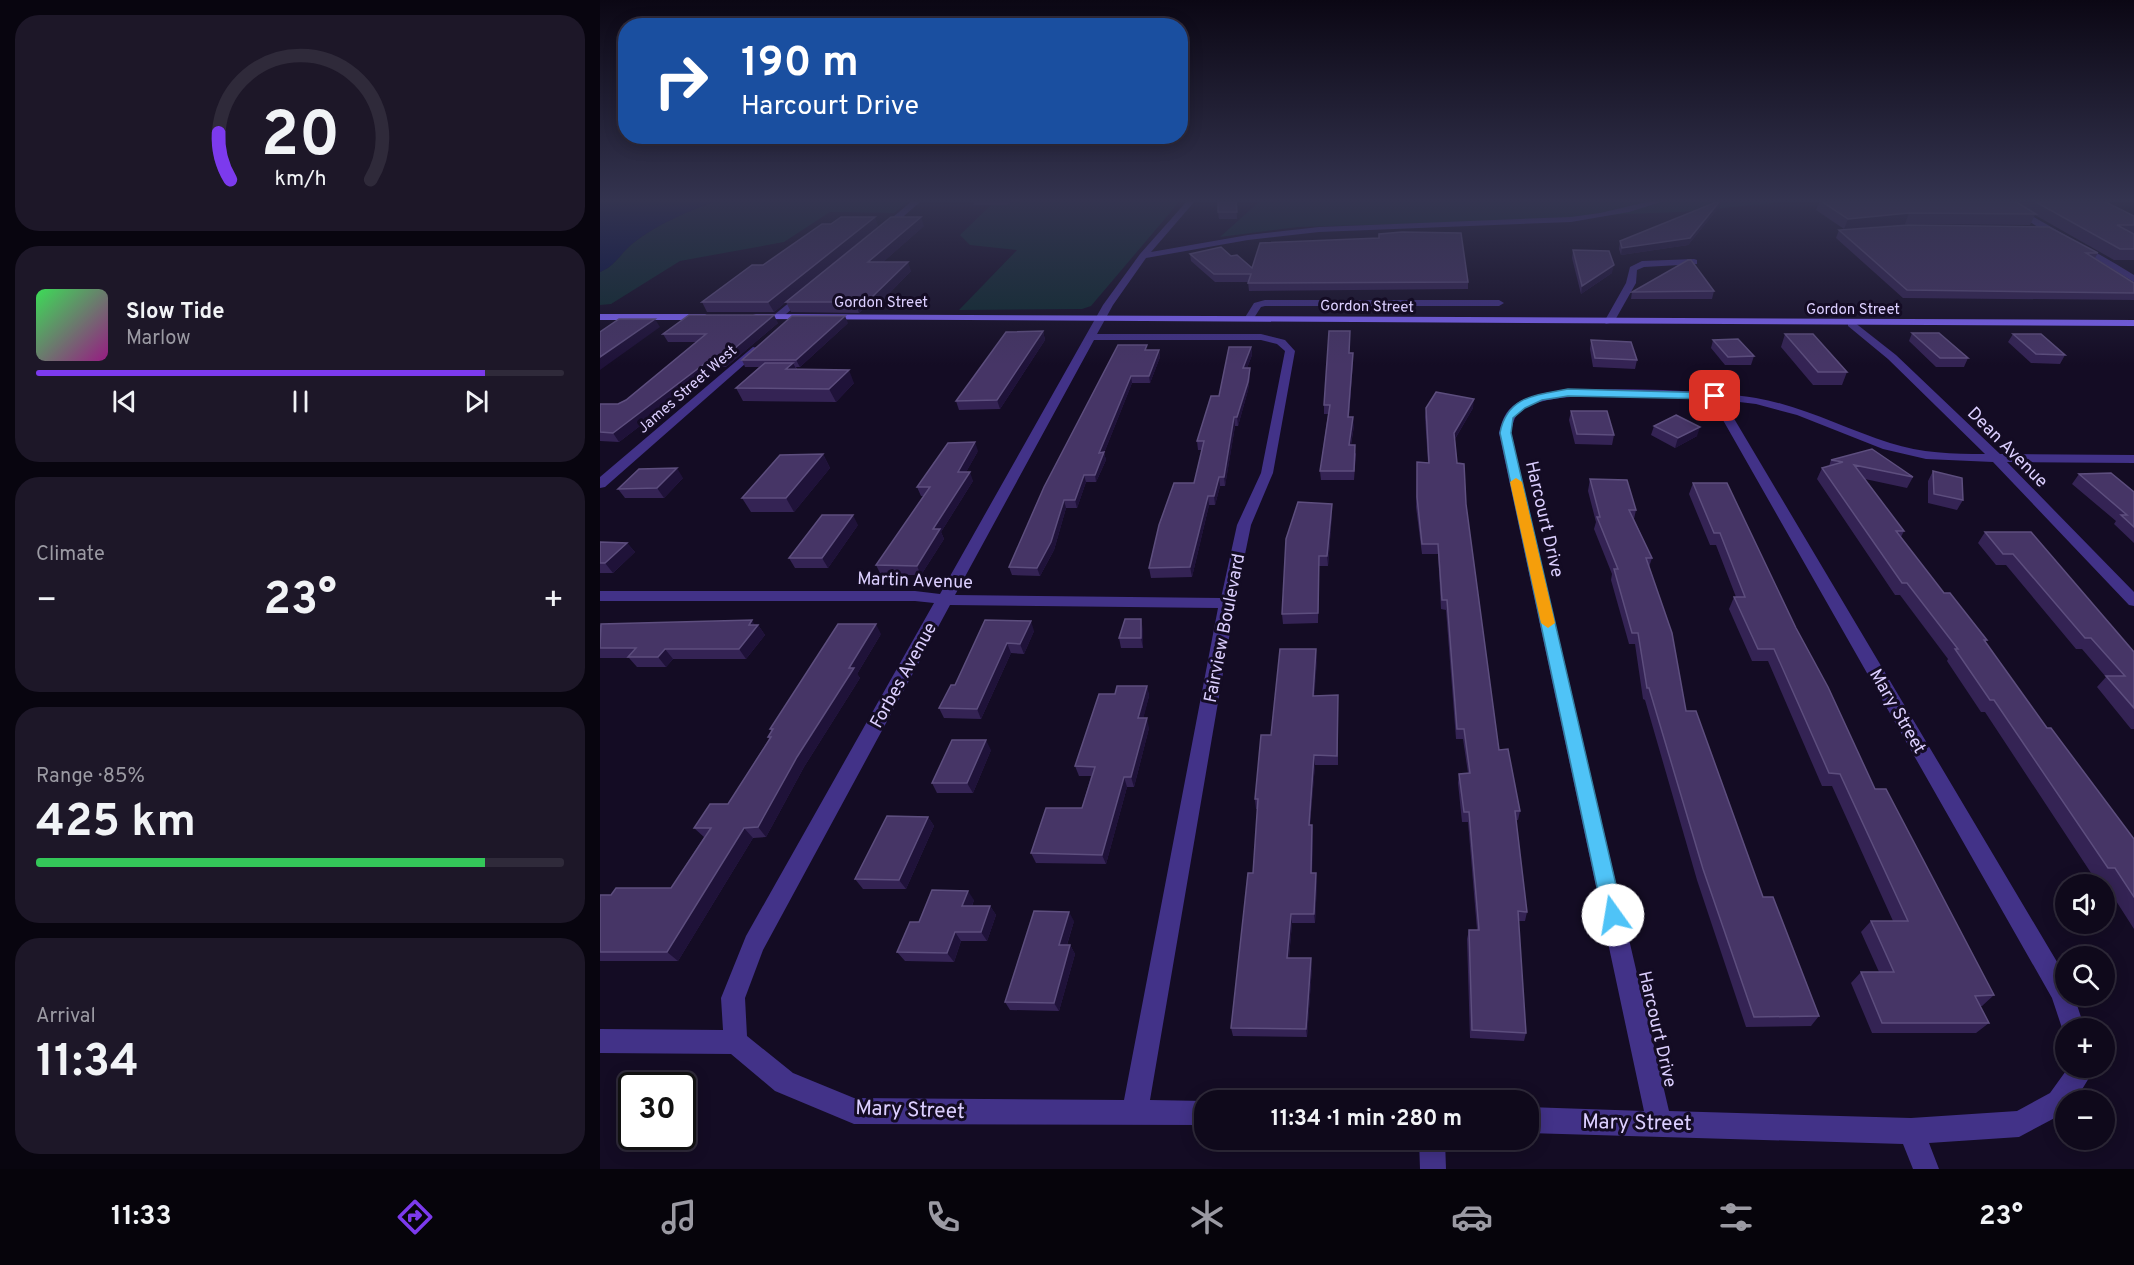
<!DOCTYPE html>
<meta charset="utf-8">
<style>
:root{--surface:#0f091b;--page:#1d1728;--text:#f1f3f6;--muted:#9b9aa3;--line:#2f2a3a;--accent:#7c3aed}
body{margin:0;font-family:Overpass,sans-serif;background:var(--page);color:var(--text);height:100vh;display:flex;flex-direction:column;font-size:22px;white-space:nowrap}
*{box-sizing:border-box;margin:0}
p{font-size:20px;color:var(--muted)}
.icon{flex:none;width:33px;height:33px;fill:none;stroke:currentColor;stroke-width:2;stroke-linecap:round;stroke-linejoin:round}
.map{position:relative;flex:1;overflow:hidden}
.sheet{display:flex;flex-direction:column;gap:15px;padding:15px;background:#08050f;width:600px}
.sheet>*{flex:none}
.top-card{position:absolute;left:18px;top:18px;width:570px;height:126px;border-radius:24px;box-shadow:0 3px 15px #0003,0 0 0 2px var(--line);background:#1a4fa0;color:#fff;overflow:hidden}
.buttons{position:absolute;left:1455px;top:874px;display:grid;gap:12px}
.buttons a{display:grid;place-items:center;width:60px;height:60px;border-radius:50%;background:var(--surface);box-shadow:0 3px 15px #0003,0 0 0 2px var(--line);font-size:30px}
.speed{position:absolute;left:18px;top:1072px;display:flex;gap:12px;font-size:30px;font-weight:700;text-align:center}
.speed>*{display:grid;place-content:center;width:78px;height:78px;border-radius:50%;background:var(--surface);box-shadow:0 3px 15px #0003,0 0 0 2px var(--line);line-height:1}
.speed .limit{border:3px solid #111;border-radius:9px;background:#fff;color:#111}
.pin{position:absolute;display:grid;place-items:center;width:51px;height:51px;color:#fff;margin:-26px;border-radius:12px;box-shadow:0 3px 9px #0006}
.me{position:absolute;width:66px;margin:-33px;rotate:347deg;stroke-linejoin:round;filter:drop-shadow(0 0 4px #0008)}
.turn{display:flex;align-items:center;gap:21px;height:126px;padding:0 24px;font-size:27px}
.turn .icon{width:78px;height:78px;stroke-width:2.5}
.turn b{display:block;font-size:42px;line-height:51px}
.big{font-size:45px;font-weight:700;line-height:1.1}
.sheet .widget{flex:1;display:flex;flex-direction:column;justify-content:center;gap:9px;min-width:0;padding:0 21px;border-radius:24px;background:var(--page)}
.sheet .dial{align-items:center;gap:0}
.dial svg{height:156px;overflow:visible;fill:none;stroke:var(--line);stroke-width:7;stroke-linecap:round;text-anchor:middle}
.dial text{fill:var(--text);stroke:none}
.song{display:flex;align-items:center;gap:18px}
.cover{width:72px;height:72px;border-radius:9px;background:linear-gradient(135deg,hsl(130 70% 55%),hsl(310 70% 35%))}
.played{height:6px;border-radius:3px;background:linear-gradient(90deg,var(--accent) 85%,var(--line) 85%)}
.keys{display:flex;justify-content:space-around;direction:ltr}
.heat{display:flex;justify-content:space-between;align-items:center;font-size:33px;direction:ltr}
.charge{height:9px;border-radius:4px;background:linear-gradient(90deg,#34c759 85%,var(--line) 0)}
.trip{position:absolute;left:594px;top:1090px;width:345px;height:60px;border-radius:24px;background:var(--surface);box-shadow:0 3px 15px #0003,0 0 0 2px var(--line);font-weight:700;line-height:60px;text-align:center}
.menu{display:flex;height:96px;justify-content:space-around;align-items:center;background:#06040b;color:var(--muted)}
.menu .icon{width:42px;height:42px}
.menu .active{color:var(--accent)}
.menu b{font-size:27px;color:var(--text)}
main{display:flex;flex:1;min-height:0}
.map>svg:first-child{display:block}
.green{fill:#0e2b2f}
.water{fill:#051244}
.lines{fill:none;stroke-linecap:round;stroke-linejoin:round}
.street{fill:#423288;fill-rule:evenodd}
.secondary{fill:#8166ff;fill-rule:evenodd}
.wall{fill:#342354}
.shaded-wall{fill:#1f1239}
.building{fill:#463566;stroke:#5d4e7e;stroke-width:1.5}
.route{fill:#4fc3f7;stroke:#337fa1;stroke-width:1.5}
.slow{fill:#f59e0b}
.labels{text-anchor:middle;stroke-width:6;stroke-linejoin:round;paint-order:stroke}
.far-street-label{font-size:15px;fill:#dccfff;stroke:#140c24}
.street-label{font-size:18px;fill:#dccfff;stroke:#140c24}
.near-street-label{font-size:21px;fill:#dccfff;stroke:#140c24}
</style>
<main>
<section class="sheet">
<div class="widget dial"><svg viewBox="0 0 100 80">
<path d="M14 69A42 42 0 1 1 86 69"/>
<path d="M14 69A42 42 0 0 1 8 45" stroke="#7c3aed"/>
<text x="50" y="56" font-size="32" font-weight="700">20</text>
<text x="50" y="72" font-size="11">km/h</text>
</svg></div>
<div class="widget">
<div class="song"><i class="cover"></i><div><b>Slow Tide</b><p>Marlow</p></div></div>
<div class="played"></div>
<div class="keys"><svg class="icon" aria-label="previous" viewBox="0 0 24 24"><path d="M18 5L8 12l10 7zM5 5v14"/></svg><svg class="icon" aria-label="pause" viewBox="0 0 24 24"><path d="M8 5v14M16 5v14"/></svg><svg class="icon" aria-label="next" viewBox="0 0 24 24"><path d="M6 5l10 7-10 7zM19 5v14"/></svg></div>
</div>
<div class="widget"><p>Climate</p>
<div class="heat"><a>−</a><b class="big">23°</b><a>+</a></div>
</div>
<div class="widget"><p>Range · 85%</p><b class="big">425 km</b><div class="charge"></div></div>
<div class="widget"><p>Arrival</p><b class="big">11:34</b></div>
</section>
<div class="map">
<svg width="1534" height="1169" viewBox="0 0 1534 1169">
<rect width="100%" height="100%" fill="#140c24"/>
<path class="green" d="M116 201H309L294 213 230 212 184 242 80 261 11 304 0 305V272C15 266 20 254 32 244 57 224 86 212 116 201Z
M395 201H580L491 306 482 309 359 310 417 250 370 245 360 235Z
M660 201H1195L1081 212 1002 215 948 220 698 227 620 237Z"/>
<path class="water" d="M0 201H116C86 212 57 224 32 244 20 254 15 266 0 272Z"/>
<g class="lines">
<path class="street" d="M312 201H321L287 231H281V227Z
M587 201H595L551 252 648 235 719 227 971 217 1000 213 1051 201H1064L1029 212 971 222 719 232 648 240 546 258 513 305 497 334H661L685 340 695 351 673 473 651 525 635 603 550 1100 606 1101 604 1125 254 1124 175 1091 131 1054 0 1053V1029L123 1030 121 998 146 936 334 603 315 601H0V591H315L340 594 503 305 540 254ZM494 340H661L677 344 685 351 661 473 637 525 621 598 355 595ZM350 605 618 608 524 1100 254 1098 193 1073 147 1036 145 998 163 950Z
M1398 201H1407C1449 227 1492 249 1534 275V282L1483 251 1456 239Z
M1094 259 1097 260V264L1044 267 1037 270 1036 283 1014 322 1006 324 1004 322 1026 283 1030 267 1042 261Z
M202 292 210 294 180 319H174V315Z
M665 300H899L904 303 899 306H665L661 307 652 321H646L644 319 654 303Z
M1248 322H1254L1296 355 1400 454 1534 455V463L1407 462 1534 592V606L1529 605 1393 462 1326 459 1283 449 1197 415 1156 404 1123 400 1466 977V996H1474L1485 1029H1466L1465 1037 1452 998 1111 399C1069 398 961 388 927 407 915 413 913 421 911 433L1069 1111 1311 1118 1417 1111 1450 1093 1468 1068H1495L1475 1101H1466V1112L1419 1137 1329 1143 1339 1169H1313L1303 1144 928 1133V1107L1044 1111 899 433C902 420 905 411 917 403 949 381 1114 390 1156 398 1203 406 1245 429 1290 443 1321 453 1353 454 1385 454L1288 359 1248 326Z
M153 347 162 349 5 487 0 488V477Z
M819 1140H845L846 1169H820Z"/>
<path class="secondary" d="M0 314H105L110 317 105 320H0Z
M156 314 1534 320V326L153 319V315Z"/>
</g>
<path class="wall" d="M373 201H412L408 205H374Z
M636 201 637 219H619L618 212Z
M1121 201 1119 207 1088 245 1021 255 1019 249 1020 241Z
M1220 201H1504L1534 216V260H1514L1435 215 1430 225 1305 224 1244 229 1216 210Z
M278 226 174 312H107L102 302 163 265Z
M324 226 283 262 311 271 276 307H265L259 313 191 312 186 302Z
M1239 230 1498 253 1495 258 1534 283V300L1303 298 1236 238Z
M973 250 1012 273 981 294 972 258Z
M590 254 631 256 652 268 868 282V289L649 291 648 282H615L591 261Z
M1114 291 1112 299H1031L1032 292Z
M178 323 126 367H117L19 442 0 441V404H18L26 400 96 342H68L63 334Z
M248 323 200 367H196L197 369 254 383 236 402 143 401 136 388 159 367H145L142 360Z
M443 331 445 340 400 409 359 410 356 401Z
M1312 333 1368 358 1364 367H1336L1309 341Z
M1185 334 1247 372 1242 385H1213L1181 347Z
M1413 334 1465 355 1460 364 1431 363 1408 342Z
M991 340 1037 360 1035 369 993 367 990 349Z
M1113 340 1154 356 1151 365H1125L1111 348Z
M651 347 652 355 647 368H650V376L648 390 638 426H635L625 486H620L615 505H609L592 577 551 578 549 568 594 483 602 450H598L597 441 619 396Z
M548 350H559L560 357 550 383H532L504 453 506 460 496 482H486L477 508H466L454 550 440 576 412 575 409 567Z
M750 353 753 362 749 417 754 426 751 445 756 454 754 480H721L720 471 728 414H724V405Z
M826 408H873L855 439 857 463 866 504 899 750 920 811 918 820H916L927 912 925 921H918L926 1033 924 1041 870 1038 867 939 869 930H877L868 822H862L858 783 859 774 868 773 863 739H856L846 610 841 609 838 554H822L816 507 817 462 828 463 825 417Z
M971 411 1014 435 1012 445 975 444 969 420Z
M1054 426 1097 436 1075 448 1051 435Z
M378 451 366 472 373 481 341 532 344 539 321 575H281L276 565 324 496H321L317 487Z
M223 454 230 468 194 512H151L142 498Z
M1231 460 1313 477 1307 488 1265 479 1304 531 1301 537 1344 593 1387 640 1385 643 1447 728 1534 839V929L1502 879H1495L1385 712H1381L1347 661 1348 659 1300 595H1295L1217 479 1222 468 1229 466Z
M1333 471 1363 500 1357 510 1328 503V481Z
M1479 474 1534 492V543L1514 524 1516 521 1472 484Z
M83 478 64 498H25L18 489Z
M990 479 1036 510 1034 519 1052 558 1049 567 1086 711 1163 897 1219 1016 1211 1026 1146 1027 1097 880 1045 700 1043 699 1035 644H1029L1011 580 1012 574 994 529 996 522 988 491Z
M1093 483 1196 628 1275 789 1394 995 1382 1006H1380L1389 1023 1376 1033H1272L1251 983 1261 972H1279L1261 932 1271 921H1293L1232 786H1222L1168 661H1152L1129 609 1134 597H1136L1116 545H1110L1089 494Z
M732 504V514L728 566H719L718 623 683 624 682 614Z
M258 525 228 568H195L189 558Z
M1385 532H1431L1534 652V729H1531L1497 687 1506 677 1482 649H1476L1406 565H1396L1378 543Z
M0 542 27 543 35 552 13 573H0Z
M385 620 434 631 424 654 411 653 381 719 344 718 339 708 355 685Z
M0 625H158L165 635 146 659H73L66 667H37L29 658H0Z
M543 629V648H521L519 638Z
M281 634 257 674 260 678 204 767 166 837 153 838 78 961H0V895H11L71 888 104 837 94 828 128 804 169 739 168 737 171 731 170 729Z
M717 659 714 696 738 695V765H715L710 825H712L713 835 712 873 717 883 715 923H692L689 958 712 967 707 1037 633 1036 631 1028 653 873 658 809H656L655 799 671 735Z
M547 686 549 696 543 718 549 728 534 787H527L506 864 436 863 431 853 482 808 491 776H479L475 766 515 694Z
M391 750 373 793H337L332 783Z
M328 817 334 826 306 889H263L255 879Z
M374 900 372 906H390L396 915 387 941H361L354 962 305 961 297 952 319 922Z
M474 921 467 945H470L475 954 459 1011 410 1010 405 1002Z"/>
<path class="shaded-wall" d="M1121 201 1119 207 1088 245 1021 255 1022 248Z
M1309 213 1305 224 1244 229 1248 219Z
M275 217 278 226 174 312 168 302Z
M321 217 324 226 272 272 268 262Z
M308 262 311 271 276 307 272 297Z
M1014 265 1012 273 981 294 982 286Z
M261 297 265 307 259 313 255 302Z
M174 315 178 323 126 367 122 359Z
M245 316 248 323 200 367 196 360Z
M55 319 60 327 0 370V357Z
M443 331 445 340 400 409 397 400Z
M651 347 652 355 644 376 643 368Z
M559 350 560 357 550 383 549 376Z
M753 353V362L748 426V417Z
M112 358 117 367 19 442 13 433Z
M193 363 200 376 186 369Z
M650 368V376L648 390 638 426 637 417Z
M249 370 254 383 236 402 229 389Z
M531 376 532 383 504 453 506 460 496 482 495 475 499 453Z
M874 399 873 408 853 442 854 433Z
M634 417 635 426 625 486 624 477Z
M753 417 754 426 749 454V445Z
M1100 427 1097 436 1075 448 1078 438Z
M375 442 378 451 361 481 358 472Z
M223 454 230 468 194 512 186 498Z
M77 468 83 478 64 498 57 488Z
M370 472 373 481 341 532 344 539 321 575 317 566 333 529Z
M484 475 486 482 477 508 475 500Z
M619 477 620 486 615 505 614 496Z
M608 496 609 505 592 577 590 567Z
M464 500 466 508 454 550 440 576 437 568Z
M732 504V514L728 566 727 556Z
M253 515 258 525 228 568 222 558Z
M27 543 35 552 13 573 5 563Z
M541 619 543 629V648L541 638Z
M152 620 156 627 158 625 165 635 146 659 139 649 149 625Z
M431 621 434 631 424 654 420 644Z
M276 624 281 634 257 674 260 678 204 767 166 837 158 827 197 757 249 668Z
M407 643 411 653 381 719 377 709Z
M65 649 73 659 66 667 58 657Z
M716 649 717 659 714 706 713 696Z
M547 686 549 696 541 728 538 718Z
M547 718 549 728 534 787 531 777Z
M386 740 391 750 373 793 367 783Z
M714 755 715 765 709 835V825Z
M524 777 527 787 506 864 502 855Z
M328 817 334 826 306 889 299 880Z
M712 825 713 835 712 883 711 873Z
M144 828 153 838 78 961 67 952Z
M716 873 717 883 715 923 714 914Z
M368 891 374 900 368 915 362 906Z
M390 906 396 915 387 941 381 932Z
M469 912 474 921 464 954 459 945Z
M691 914 692 923 688 967 687 958Z
M355 932 361 941 354 962 347 953Z
M470 945 475 954 459 1011 454 1003Z
M711 958 712 967 707 1037 706 1029Z"/>
<path class="building" d="M618 201H636L637 212H618Z
M1119 201H1120L1090 238 1022 248 1020 241Z
M1221 201H1415L1436 214 1309 213 1248 219Z
M1434 201H1504L1534 216V225H1517L1534 234V249H1520Z
M241 217H275L168 302H102L152 265H163L222 224H231Z
M291 217H321L268 262H308L272 297H261L255 302H186Z
M1308 225 1449 227 1498 253H1486L1534 283V293L1307 290 1239 230Z
M802 232 861 233 868 282 648 283 651 274H614L590 254 621 247 631 256 637 255 652 268 660 243 779 238V234Z
M973 250 1009 251 1014 265 982 286Z
M1088 260H1091L1114 291 1032 292Z
M89 315H174L122 359 112 358 13 433 0 432V404H18L26 400 106 334H63Z
M192 316H245L196 360H142Z
M19 319H55L0 357V332Z
M443 331 397 400 356 401 406 332Z
M729 331H750L749 353H753L748 417H753L749 445H755L754 471H720L730 405H724Z
M1312 333H1339L1368 358H1340Z
M1185 334H1213L1247 372H1218Z
M1413 334H1441L1465 355 1436 354Z
M1138 339 1154 356 1128 357 1113 340Z
M991 340 1031 342 1037 360 995 358Z
M518 345H547L545 350H559L549 376H531L499 453 504 452 495 475H484L475 500H464L451 542 437 568 409 567 444 487Z
M629 347H651L643 368H650L648 382 637 417H634L624 477H619L614 496H608L590 567 549 568 559 525 574 483H594L604 441H597L611 396H619Z
M165 363H193L186 369 249 370 229 389 136 388Z
M836 392 874 399 854 433 857 463 864 464 866 504 899 750 908 749 920 811H915L927 912 918 911 926 1033 872 1030 869 930H879L869 812H864L859 774 870 773 864 729H857L847 600H842L838 544H822L817 497V462L829 463 826 408Z
M971 411H1007L1014 435 977 434Z
M1076 415 1100 427 1078 438 1054 426Z
M375 442 358 472H370L333 529H340L317 566 276 565 330 487H317L348 443Z
M1272 449 1313 477 1254 465 1304 531H1296L1344 593H1350L1387 640H1384L1447 728H1451L1534 839V897L1515 868H1508L1394 700H1390L1355 649H1358L1307 583H1302L1222 468 1243 462 1231 460Z
M223 454 186 498H142L180 455Z
M77 468 57 488 18 489 39 469Z
M1333 471 1362 478 1363 500 1334 494Z
M1511 473 1534 492V527L1521 515H1527L1479 474Z
M990 479 1027 480 1036 510H1029L1052 558H1046L1072 633 1086 711H1096L1163 897H1173L1219 1016 1154 1017 1103 869 1049 688H1047L1038 633H1032L1014 569H1018L997 517H1000Z
M1093 483H1127L1196 628 1228 687 1275 789H1286L1394 995 1375 996 1389 1023H1282L1261 972H1294L1271 921H1308L1240 774 1229 773 1174 649H1158L1134 597H1145L1120 533H1114Z
M698 502 732 504 727 556H719L718 613 682 614 686 539Z
M222 515H253L222 558H189Z
M1385 532H1431L1534 652V708L1506 676H1525L1491 638H1485L1413 554H1403Z
M0 542 27 543 5 563H0Z
M525 619H541V638H519Z
M152 620 149 625H158L139 649H65L58 657H28L36 648H0L1 624Z
M385 620 431 621 420 644 407 643 377 709 339 708 351 685H355Z
M238 624H276L249 668H254L197 757 158 827 144 828 67 952H0V895H11L16 888H71L111 828H94L110 804H128L171 737H168L173 729H170Z
M680 649H716L713 696 738 695 737 756 714 755 709 825H712L711 873H716L714 914H691L687 958H711L706 1029 631 1028 648 873H653L658 799H655L661 735H671Z
M517 686H547L538 718H547L531 777H524L502 855 431 853 446 808H482L495 767 475 766 499 694H515Z
M352 740H386L367 783H332Z
M287 816 328 817 299 880 255 879Z
M332 890 368 891 362 906H390L381 932H355L347 953 297 952 310 922H319Z
M434 911 469 912 459 945H470L454 1003 405 1002Z"/>
<linearGradient id="sky" x2="0" y2="1"><stop stop-color="#0b0714"/><stop offset="0.55" stop-color="#343450"/><stop offset="1" stop-color="#343450" stop-opacity="0"/></linearGradient>
<rect width="1534" height="365" fill="url(#sky)"/>
<path class="route" d="M968 389 1115 393 1120 396 1115 399 968 396 942 400 925 408 913 418 911 433 1023 915 1020 922 1013 925 1006 922 1003 915 900 433C907 396 936 395 968 389Z"/>
<path class="slow" d="M916 478 922 482 955 623 948 628 941 623 910 482Z"/>
<g class="labels">
<g class="far-street-label">
<text x="281" y="307">Gordon Street</text>
<text transform="translate(767 306) rotate(1)" y="5">Gordon Street</text>
<text x="1253" y="314">Gordon Street</text>
<text transform="translate(87 389) rotate(-41)" y="5">James Street West</text>
</g>
<g class="street-label">
<text transform="translate(1408 447) rotate(45)" y="6">Dean Avenue</text>
<text transform="translate(945 519) rotate(77)" y="6">Harcourt Drive</text>
<text transform="translate(315 580) rotate(2)" y="6">Martin Avenue</text>
<text transform="translate(624 628) rotate(-79)" y="6">Fairview Boulevard</text>
<text transform="translate(303 675) rotate(-61)" y="6">Forbes Avenue</text>
<text transform="translate(1298 711) rotate(60)" y="6">Mary Street</text>
<text transform="translate(1058 1029) rotate(77)" y="6">Harcourt Drive</text>
</g>
<g class="near-street-label">
<text transform="translate(310 1109) rotate(2)" y="7">Mary Street</text>
<text transform="translate(1037 1122) rotate(1)" y="7">Mary Street</text>
</g>
</g>
</svg>
<div class="buttons">
<a><svg class="icon" aria-label="sound" viewBox="0 0 24 24"><path d="M4 9h4l5-4v14l-5-4H4zM17 9q2 3 0 6"/></svg></a>
<a><svg class="icon" aria-label="search" viewBox="0 0 24 24"><circle cx="10" cy="10" r="6"/><path d="M15 15l6 6"/></svg></a>
<a>+</a>
<a>−</a>
</div>
<div class="speed"><div class="limit">30</div></div>
<div class="pin" style="left:1115px;top:396px;background:#d93025"><svg class="icon" aria-label="arrive" viewBox="0 0 24 24"><path d="M6 21V4h12l-3 4 3 4H6"/></svg></div>
<svg class="me" style="left:1013px;top:915px" viewBox="-20 -20 40 40"><circle r="19" fill="#fff"/><path d="M0-13L10 11 0 6-10 11z" fill="#4fc3f7"/></svg>
<div class="trip">11:34 · 1 min · 280 m</div>
<div class="top-card">
<div class="turn"><svg class="icon" aria-label="right" viewBox="0 0 24 24"><path d="M7 20v-9h11M14 6l5 5-5 5"/></svg><div><b>190 m</b>Harcourt Drive</div></div>
</div>
</div>
</main>
<nav class="menu">
<b>11:33</b>
<svg class="icon active" aria-label="directions" viewBox="0 0 24 24"><path d="M12 3l9 9-9 9-9-9zM9 14v-3h6M13 9l2 2-2 2"/></svg>
<svg class="icon" aria-label="music" viewBox="0 0 24 24"><path d="M9 18V5l10-2v13"/><circle cx="6" cy="18" r="3"/><circle cx="16" cy="16" r="3"/></svg>
<svg class="icon" aria-label="phone" viewBox="0 0 24 24"><path d="M5 4h4l2 5-3 2q2 4 5 5l2-3 5 2v4C11 20 4 13 5 4z"/></svg>
<svg class="icon" aria-label="climate" viewBox="0 0 24 24"><path d="M12 3v18M4 7l16 10M4 17L20 7"/></svg>
<svg class="icon" aria-label="car" viewBox="0 0 24 24"><path d="M5 17H2v-5l4-1 3-4h7l3 4 3 1v5h-3M9 17h6M6 11h13"/><circle cx="7" cy="17" r="2"/><circle cx="17" cy="17" r="2"/></svg>
<svg class="icon" aria-label="filters" viewBox="0 0 24 24"><path d="M4 7h16M4 17h16"/><circle cx="9" cy="7" r="2"/><circle cx="15" cy="17" r="2"/></svg>
<b>23°</b>
</nav>
